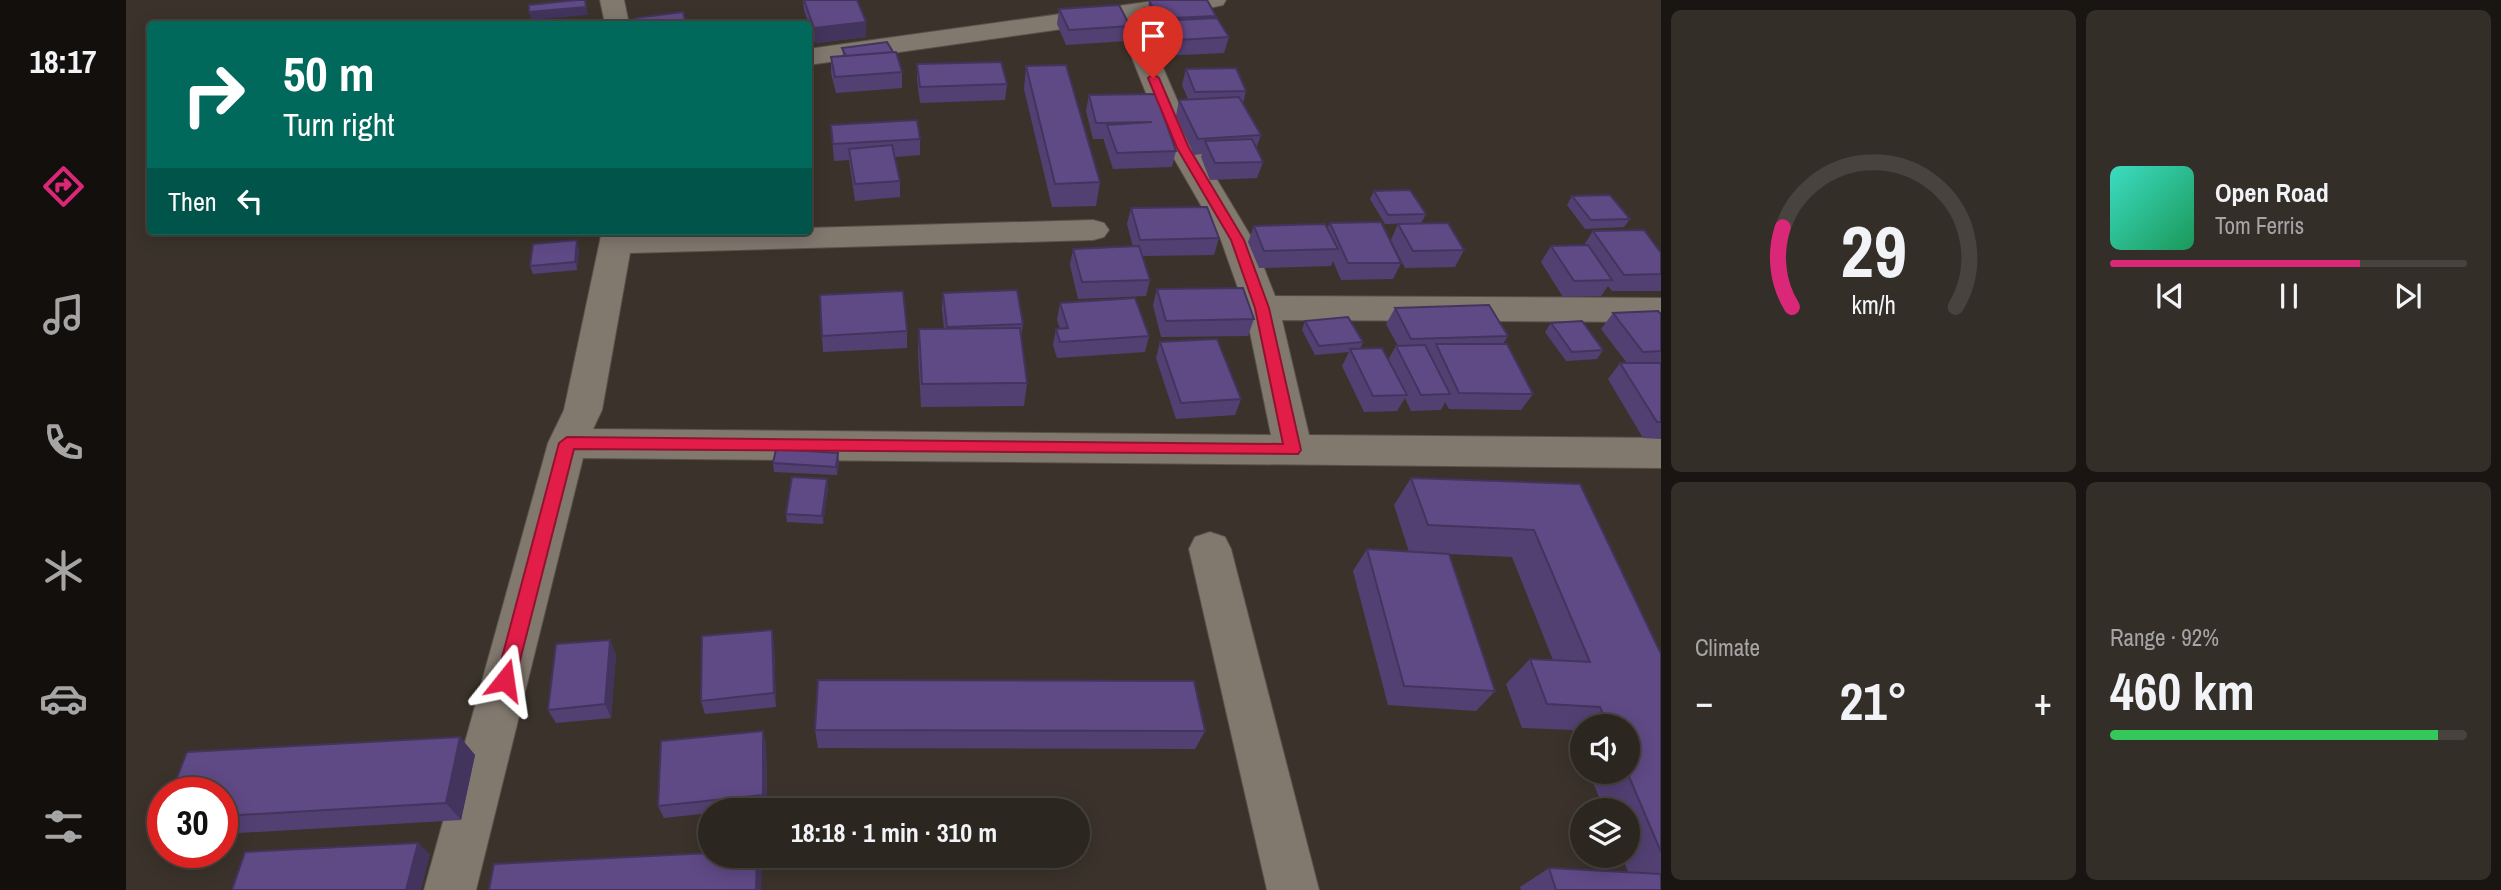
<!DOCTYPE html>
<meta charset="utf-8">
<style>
:root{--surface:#2c2620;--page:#342e29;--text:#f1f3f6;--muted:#a6a5a5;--line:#48433e;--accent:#db2777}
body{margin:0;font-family:"Archivo Narrow",sans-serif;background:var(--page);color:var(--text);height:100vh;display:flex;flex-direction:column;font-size:26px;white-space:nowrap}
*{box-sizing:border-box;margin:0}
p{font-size:23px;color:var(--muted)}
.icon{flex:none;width:38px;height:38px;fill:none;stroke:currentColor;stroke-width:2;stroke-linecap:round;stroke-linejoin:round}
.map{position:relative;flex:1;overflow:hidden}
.panel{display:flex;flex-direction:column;gap:10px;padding:10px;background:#181512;width:840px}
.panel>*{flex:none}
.guide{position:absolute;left:21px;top:21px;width:665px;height:214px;border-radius:7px;box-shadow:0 4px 18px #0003,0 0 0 2px var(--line);background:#00695c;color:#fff;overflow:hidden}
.controls{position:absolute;left:1444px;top:714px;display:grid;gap:14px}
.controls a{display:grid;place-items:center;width:70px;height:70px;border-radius:50%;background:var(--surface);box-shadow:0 4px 18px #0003,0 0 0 2px var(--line);font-size:35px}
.speed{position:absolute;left:21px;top:777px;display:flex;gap:14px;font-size:35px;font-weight:700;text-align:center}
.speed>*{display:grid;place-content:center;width:91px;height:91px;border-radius:50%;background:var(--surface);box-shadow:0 4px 18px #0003,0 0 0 2px var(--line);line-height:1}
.speed .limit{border:10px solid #d22;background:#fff;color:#111}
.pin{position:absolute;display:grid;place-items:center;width:60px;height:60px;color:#fff;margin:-72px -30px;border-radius:50% 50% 50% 0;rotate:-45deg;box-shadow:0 0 7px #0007}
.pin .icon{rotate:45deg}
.me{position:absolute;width:77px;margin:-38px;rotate:15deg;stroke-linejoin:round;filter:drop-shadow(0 0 5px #0008)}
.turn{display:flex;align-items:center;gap:24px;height:147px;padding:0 21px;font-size:32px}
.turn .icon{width:91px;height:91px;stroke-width:2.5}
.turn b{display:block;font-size:49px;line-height:60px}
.then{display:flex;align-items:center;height:66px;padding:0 21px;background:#0003;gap:14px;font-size:26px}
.big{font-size:52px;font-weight:700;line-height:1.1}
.panel .card{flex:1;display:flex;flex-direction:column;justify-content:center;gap:10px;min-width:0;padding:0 24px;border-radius:10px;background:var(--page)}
.panel .dial{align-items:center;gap:0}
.dial svg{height:182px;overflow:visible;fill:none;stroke:var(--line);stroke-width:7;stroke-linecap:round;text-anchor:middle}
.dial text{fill:var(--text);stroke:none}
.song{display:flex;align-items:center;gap:21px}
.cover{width:84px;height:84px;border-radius:10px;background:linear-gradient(135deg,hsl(170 70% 55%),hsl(150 70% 35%))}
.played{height:7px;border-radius:4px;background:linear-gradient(90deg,var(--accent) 70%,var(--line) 70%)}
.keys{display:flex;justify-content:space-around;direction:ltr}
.heat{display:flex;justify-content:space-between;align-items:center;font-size:38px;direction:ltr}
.charge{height:10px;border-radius:5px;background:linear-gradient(90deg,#34c759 92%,var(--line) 0)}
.panel .tiles{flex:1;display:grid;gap:10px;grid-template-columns:repeat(2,1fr)}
.trip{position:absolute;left:572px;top:798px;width:392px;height:70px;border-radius:35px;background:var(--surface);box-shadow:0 4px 18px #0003,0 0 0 2px var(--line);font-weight:700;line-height:70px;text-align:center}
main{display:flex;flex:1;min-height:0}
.tabs{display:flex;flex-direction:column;width:126px;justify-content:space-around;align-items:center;background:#120f0d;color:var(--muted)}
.tabs .icon{width:49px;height:49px}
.tabs .current{color:var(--accent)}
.tabs b{font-size:32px;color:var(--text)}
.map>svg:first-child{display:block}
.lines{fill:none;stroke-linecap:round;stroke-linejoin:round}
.minor-casing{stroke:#59524b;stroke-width:2}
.minor{fill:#81786e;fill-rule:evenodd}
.wall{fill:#534073}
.shaded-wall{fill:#43345e}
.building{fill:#604a86;stroke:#43345e;stroke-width:2}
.route{fill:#e11d48;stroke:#92132f;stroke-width:2}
</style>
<main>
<nav class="tabs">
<b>18:17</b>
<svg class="icon current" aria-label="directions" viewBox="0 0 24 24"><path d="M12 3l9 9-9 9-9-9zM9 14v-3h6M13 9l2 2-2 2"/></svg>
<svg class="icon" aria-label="music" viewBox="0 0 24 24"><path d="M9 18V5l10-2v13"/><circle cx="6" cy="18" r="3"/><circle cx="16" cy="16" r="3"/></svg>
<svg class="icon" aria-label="phone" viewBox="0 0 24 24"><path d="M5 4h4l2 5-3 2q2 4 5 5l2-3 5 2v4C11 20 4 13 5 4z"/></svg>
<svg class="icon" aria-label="climate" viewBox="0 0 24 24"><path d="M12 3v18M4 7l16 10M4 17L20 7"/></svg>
<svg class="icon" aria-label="car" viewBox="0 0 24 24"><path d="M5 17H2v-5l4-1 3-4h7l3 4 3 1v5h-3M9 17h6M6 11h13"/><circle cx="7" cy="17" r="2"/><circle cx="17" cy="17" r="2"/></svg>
<svg class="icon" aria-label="filters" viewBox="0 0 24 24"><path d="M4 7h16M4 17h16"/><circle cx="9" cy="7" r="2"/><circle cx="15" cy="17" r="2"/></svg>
</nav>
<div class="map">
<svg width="1535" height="890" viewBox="0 0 1535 890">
<rect width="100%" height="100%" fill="#3b332b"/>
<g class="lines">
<g class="minor-casing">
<path id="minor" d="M474 0H498L503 24H479Z
M1035 0H1100L1097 5 1088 7 1010 18 1021 31 1072 148 1127 240 1149 296 1535 298V322L1156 320 1183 435 1535 438V468L457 458 350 890H298L422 443 438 410 476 231H682V228L967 220 978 223 983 230 978 237 967 240 504 253 476 410 467 429 1145 435 1119 308 1095 240 1042 148 996 33 986 22 682 65V49Z
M1084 532 1099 537 1105 549 1193 890H1141L1063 549 1069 537Z"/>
</g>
<use href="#minor" class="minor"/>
</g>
<path class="wall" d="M677 0H731L740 37 689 43 678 10Z
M1023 0 1090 16V18L1103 37 1098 53 1032 56 1026 45 1028 34H1021L1016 24 1019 8H1022Z
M933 9 1004 26 1001 41 940 45 931 24Z
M716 48 776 72V88L710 93 705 73V57L717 56Z
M791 64 881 84 879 100 794 103 791 80Z
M900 66 974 182 970 206 926 207 898 89Z
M1060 69 1120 91 1117 103 1135 135 1130 149 1137 162 1131 178 1084 180 1075 157 1076 154 1068 155 1050 116 1053 100 1062 99 1056 85Z
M1030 94 1050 151 1046 167 987 169 978 141V139H967L960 111 963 95Z
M705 125 794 139V155L768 157 774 181V197L729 201 723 160 708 161Z
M1248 191 1300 214 1295 223 1259 224 1244 199Z
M1446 196 1504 219 1498 227 1459 229 1441 205Z
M1005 208 1093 238 1088 255 1017 256 1024 280 1020 296 952 299 944 265 947 249 1007 247 1001 224Z
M1204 223 1275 263 1267 279 1215 280 1207 261 1205 266 1133 268 1122 242 1128 226 1201 229Z
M1272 224 1338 250 1329 267 1279 268 1265 240Z
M1467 231 1535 253V291H1486L1482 286 1475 296 1437 297 1415 262 1425 246 1458 245Z
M453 248 451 270 407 274 404 266Z
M1031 289 1128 319 1122 336 1035 337 1027 305Z
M817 293 897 324 895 337 901 383 898 406 795 407 792 352 793 329H818L816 309Z
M934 303 1023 336 1019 352 931 358 927 345 930 329H934L931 320Z
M1269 308 1382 336 1377 344 1407 394 1395 410 1323 409 1319 402 1315 410 1285 411 1279 398 1271 411 1238 412 1216 366 1223 352 1189 355 1176 330 1179 321 1237 342 1234 349 1262 360 1270 346H1272L1260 324Z
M1487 313 1535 314V439L1517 438 1482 379 1494 363H1501L1475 329Z
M1425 323 1477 350 1471 359 1440 361 1419 332Z
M781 331V348L697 352 696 336Z
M1034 342 1115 399 1109 415 1050 419 1030 358Z
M713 461 711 475 648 472 647 463Z
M1285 478 1454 484 1535 654V890H1395L1394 887 1423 868 1502 872 1496 856H1502V810H1478L1463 772H1502V726H1456V755L1446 730 1396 728 1380 684 1404 659 1427 660 1386 557 1323 554 1369 691 1350 711 1262 705 1227 571 1241 549 1283 552 1268 505Z
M701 479 702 487 697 524 661 522 660 514Z
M648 644 650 707 579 714 575 701Z
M490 654 485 718 430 723 422 710Z
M689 730 1079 731 1069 749 692 748Z
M334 737 349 755 335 820 96 834V793Z
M640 744 641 807 612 810H584V813L538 818 532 806Z"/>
<path class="shaded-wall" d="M459 0 462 15 405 20 403 12Z
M740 22V37L689 43 688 28Z
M451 240 453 248 451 270 449 262Z
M712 453 713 461 711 475 710 467Z
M701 479 702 487 697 524 696 516Z
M646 630 648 644 650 707 648 693Z
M484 640 490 654 485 718 479 704Z
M637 731 640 744 641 807 637 795Z
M334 737 349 755 335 820 320 803Z
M292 843 304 854 295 890H280Z
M631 856H633L636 866 635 890H630Z"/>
<path class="building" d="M451 0H459L460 7 403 12V5Z
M678 0H731L740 22 688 28Z
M1023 0H1081L1090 16 1024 19 1019 8H1027Z
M993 5 1004 26 943 30 933 9Z
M557 12 560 24H510L509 18Z
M1091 18 1103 37 1035 41 1029 30 1038 29 1033 21Z
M761 42 767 52 720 56 716 48Z
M770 52 776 72 709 77 705 57Z
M875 62 881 84 794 87 791 64Z
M940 65 974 182 929 184 900 66Z
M1110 68 1120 91 1069 92 1060 69Z
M1030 94 1050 151 991 153 981 125 1026 122 970 123 963 95Z
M1113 97 1135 135 1072 139 1053 100Z
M791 120 794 139 707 144 705 125Z
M1126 139 1137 162 1089 163 1079 141Z
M766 145 774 181 729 184 723 149Z
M1284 190 1300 214 1262 215 1248 191Z
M1484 195 1504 219 1465 220 1446 196Z
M1081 207 1093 238 1014 240 1005 208Z
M1255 222 1275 263H1222L1204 223Z
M1322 223 1338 250 1287 251 1272 224Z
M1199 224 1212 249 1138 251 1128 226Z
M1518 230 1535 253V274L1498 275 1467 231Z
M451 240 449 262 404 266 407 244Z
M1462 245 1486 280 1448 281 1425 246Z
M1013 246 1024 280 956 282 947 249Z
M1117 288 1128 319 1040 321 1031 289Z
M891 290 897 324 821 327 817 293Z
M777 291 781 331 696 336 694 295Z
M1009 298 1023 336 934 342 930 329 942 328 934 303Z
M1363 305 1382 336 1285 339 1269 308Z
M1532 311 1535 314V351L1517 352 1487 313Z
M1222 317 1237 342 1193 346 1179 321Z
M1456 321 1477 350 1446 352 1425 323Z
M894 328 901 383 796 384 793 329Z
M1091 339 1115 399 1055 403 1034 342Z
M1310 344H1381L1407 394 1333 393Z
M1299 345 1324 394 1295 395 1270 346Z
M1256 348 1281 395 1247 396 1224 349Z
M1494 363H1535V422H1531Z
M650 449 712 453 710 467 647 463Z
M666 477 701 479 696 516 660 514Z
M1285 478 1454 484 1535 654V852L1501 772 1502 726H1482L1474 707 1421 704 1404 659 1464 662 1408 530 1302 525Z
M1241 549 1323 554 1369 691 1278 686Z
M646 630 648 693 575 701 576 636Z
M484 640 479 704 422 710 430 644Z
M692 680 1068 681 1079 731 689 730Z
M637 731V795L532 806 535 741Z
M334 737 320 803 96 816V793H45L61 752Z
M292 843 280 890H106L119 852Z
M584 853V856H631L630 890H363L368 864Z
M1423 868 1535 874V890H1430Z"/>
<path class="route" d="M1027 74 1033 78 1063 148 1118 240 1143 308 1175 450 1172 454 448 449 389 680 386 686 379 689 373 686 370 680 433 443 441 437 1157 444 1129 308 1105 240 1051 148 1022 78Z"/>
</svg>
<div class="controls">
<a><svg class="icon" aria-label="sound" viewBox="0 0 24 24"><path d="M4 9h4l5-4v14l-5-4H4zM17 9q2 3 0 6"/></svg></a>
<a><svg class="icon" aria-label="layers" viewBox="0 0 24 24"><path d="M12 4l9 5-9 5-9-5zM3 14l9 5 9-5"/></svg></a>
</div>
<div class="speed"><div class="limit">30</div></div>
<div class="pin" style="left:1027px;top:78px;background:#d93025"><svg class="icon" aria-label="arrive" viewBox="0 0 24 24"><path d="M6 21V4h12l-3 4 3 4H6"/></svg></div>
<svg class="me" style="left:379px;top:680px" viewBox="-20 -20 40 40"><path d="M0-17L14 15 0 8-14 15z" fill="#e11d48" stroke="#fff" stroke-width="4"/></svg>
<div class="trip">18:18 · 1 min · 310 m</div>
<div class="guide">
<div class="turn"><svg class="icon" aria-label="right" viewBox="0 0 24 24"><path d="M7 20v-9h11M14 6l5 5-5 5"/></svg><div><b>50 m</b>Turn right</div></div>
<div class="then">Then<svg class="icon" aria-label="left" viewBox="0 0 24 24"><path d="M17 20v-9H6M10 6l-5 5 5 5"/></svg></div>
</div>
</div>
<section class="panel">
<div class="tiles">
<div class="card dial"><svg viewBox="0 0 100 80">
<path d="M14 69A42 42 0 1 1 86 69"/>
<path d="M14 69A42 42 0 0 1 10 34" stroke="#db2777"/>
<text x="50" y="56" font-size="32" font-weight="700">29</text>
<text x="50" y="72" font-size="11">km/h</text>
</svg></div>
<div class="card">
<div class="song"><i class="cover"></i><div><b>Open Road</b><p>Tom Ferris</p></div></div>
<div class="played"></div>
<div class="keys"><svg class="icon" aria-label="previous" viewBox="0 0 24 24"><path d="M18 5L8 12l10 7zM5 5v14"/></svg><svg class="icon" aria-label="pause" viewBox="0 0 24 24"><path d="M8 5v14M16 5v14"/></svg><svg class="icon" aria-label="next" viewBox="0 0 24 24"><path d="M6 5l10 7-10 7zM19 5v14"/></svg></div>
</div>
<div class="card"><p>Climate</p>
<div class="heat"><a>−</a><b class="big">21°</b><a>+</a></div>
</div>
<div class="card"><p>Range · 92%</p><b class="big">460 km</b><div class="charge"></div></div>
</div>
</section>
</main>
